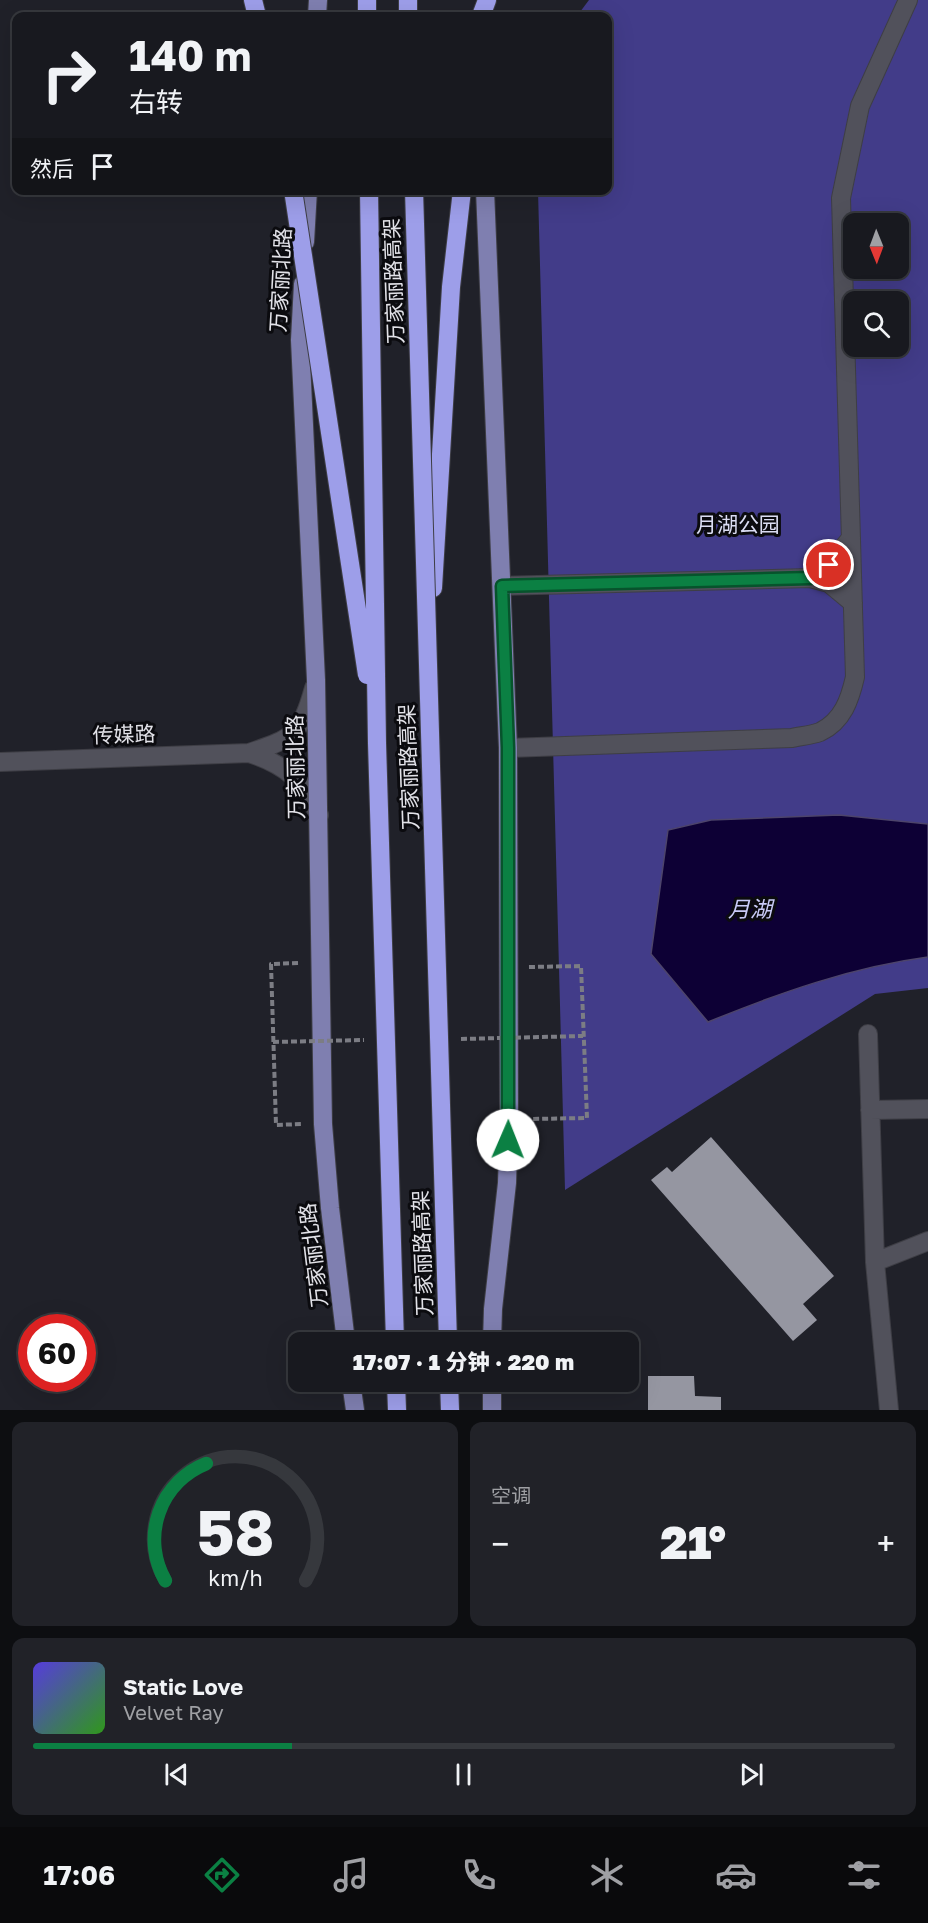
<!DOCTYPE html>
<html lang="zh">
<meta charset="utf-8">
<style>
:root{--surface:#18191f;--page:#212228;--text:#f1f3f6;--muted:#9fa0a4;--line:#36383d;--accent:#0b8043}
body{margin:0;font-family:"Golos Text","Noto Sans SC",sans-serif;background:var(--page);color:var(--text);height:100vh;display:flex;flex-direction:column;font-size:22px;white-space:nowrap}
*{box-sizing:border-box;margin:0}
p{font-size:20px;color:var(--muted)}
.icon{flex:none;width:33px;height:33px;fill:none;stroke:currentColor;stroke-width:2;stroke-linecap:round;stroke-linejoin:round}
.map{position:relative;height:1410px;overflow:hidden}
.panel{display:flex;flex-direction:column;gap:12px;padding:12px;background:#0d0e11;flex:1}
.panel>*{flex:none}
.hud{position:absolute;left:12px;top:12px;width:600px;height:183px;border-radius:12px;box-shadow:0 6px 24px #0002,0 0 0 2px var(--line);background:#18191f;color:var(--text);overflow:hidden}
.needle{width:39px;rotate:179deg}
.tools{position:absolute;left:843px;top:213px;display:grid;gap:12px}
.tools a{display:grid;place-items:center;width:66px;height:66px;border-radius:12px;background:var(--surface);box-shadow:0 6px 24px #0002,0 0 0 2px var(--line);font-size:30px}
.speed{position:absolute;left:18px;top:1314px;display:flex;gap:12px;font-size:30px;font-weight:700;text-align:center}
.speed>*{display:grid;place-content:center;width:78px;height:78px;border-radius:50%;background:var(--surface);box-shadow:0 6px 24px #0002,0 0 0 2px var(--line);line-height:1}
.speed .limit{border:9px solid #d22;background:#fff;color:#111}
.pin{position:absolute;display:grid;place-items:center;width:51px;height:51px;color:#fff;margin:-26px;border:3px solid #fff;border-radius:50%;box-shadow:0 2px 6px #0007}
.me{position:absolute;width:66px;margin:-33px;rotate:1deg;stroke-linejoin:round;filter:drop-shadow(0 0 4px #0008)}
.turn{display:flex;align-items:center;gap:21px;height:126px;padding:0 18px;font-size:27px}
.turn .icon{width:78px;height:78px;stroke-width:2.5}
.turn b{display:block;font-size:42px;line-height:51px}
.then{display:flex;align-items:center;height:57px;padding:0 18px;background:#0003;gap:12px;font-size:22px}
.big{font-size:45px;font-weight:800;line-height:1.1}
.panel .card{flex:1;display:flex;flex-direction:column;justify-content:center;gap:9px;min-width:0;padding:0 21px;border-radius:12px;background:var(--page)}
.panel .dial{align-items:center;gap:0}
.dial svg{height:156px;overflow:visible;fill:none;stroke:var(--line);stroke-width:7;stroke-linecap:round;text-anchor:middle}
.dial text{fill:var(--text);stroke:none}
.song{display:flex;align-items:center;gap:18px}
.cover{width:72px;height:72px;border-radius:9px;background:linear-gradient(135deg,hsl(250 70% 55%),hsl(110 70% 35%))}
.played{height:6px;border-radius:3px;background:linear-gradient(90deg,var(--accent) 30%,var(--line) 30%)}
.keys{display:flex;justify-content:space-around;direction:ltr}
.heat{display:flex;justify-content:space-between;align-items:center;font-size:33px;direction:ltr}
.panel .tiles{flex:1;display:grid;gap:12px;grid-template-columns:1fr 1fr}
.card:last-child{grid-column:span 2}
.trip{position:absolute;left:288px;top:1332px;width:351px;height:60px;border-radius:12px;background:var(--surface);box-shadow:0 6px 24px #0002,0 0 0 2px var(--line);font-weight:800;line-height:60px;text-align:center}
.dock{display:flex;height:96px;justify-content:space-around;align-items:center;background:#0a0a0c;color:var(--muted)}
.dock .icon{width:42px;height:42px}
.dock .active{color:var(--accent)}
.dock b{font-size:27px;color:var(--text)}
.map>svg:first-child{display:block}
.green{fill:#423c89;fill-rule:evenodd}
.water{fill:#0d0035;stroke:#4d446b;stroke-width:1.5}
.building{fill:#9596a1}
.lines{fill:none;stroke-linecap:round;stroke-linejoin:round}
.street-casing{stroke:#3e3e45;stroke-width:20}
.primary-casing{stroke:#3e3e45;stroke-width:20}
.highway-casing{stroke:#3e3e45;stroke-width:20}
.path{stroke:#7c7d84;stroke-width:4;stroke-dasharray:6 3;stroke-linecap:butt}
.street{stroke:#51515b;stroke-width:18}
.primary{stroke:#7f7fb0;stroke-width:18}
.highway{stroke:#9d9ee9;stroke-width:18}
.highway-bridge-casing{stroke:#3e3e45;stroke-width:20;stroke-linecap:butt}
.path-bridge{stroke:#7c7d84;stroke-width:4;stroke-dasharray:6 3;stroke-linecap:butt}
.highway-bridge{stroke:#9d9ee9;stroke-width:18}
.route-casing{stroke:#07532c;stroke-width:15}
.route{stroke:#0b8043;stroke-width:10}
.labels{text-anchor:middle;stroke-width:6;stroke-linejoin:round;paint-order:stroke}
.street-label{font-size:21px;fill:#e2e2e8;stroke:#0b0b0f}
.park-label{font-size:21px;fill:#dbddf3;stroke:#0b0b0f}
.water-label{font-size:22px;font-style:italic;fill:#c9cbf7;stroke:#0b0b0f}
</style>
<div class="map">
<svg width="928" height="1410" viewBox="0 0 928 1410">
<rect width="100%" height="100%" fill="#202129"/>
<path class="green" d="M589 0H928V988L875 994 565 1190 538 191 608 190V16H577ZM854 224H898V268H854ZM854 302H898V346H854Z"/>
<path class="water" d="M839 815 928 824V957C852 967 779 993 708 1022L651 954 668 830 711 820Z"/>
<path class="building" d="M711 1137 834 1276 803 1304 817 1320 793 1341 651 1180 667 1167 672 1172Z
M648 1376H694L695 1396 721 1397V1410H648Z"/>
<g class="lines">
<g class="street-casing">
<path id="street" d="M810 578 829 565 851 538
M502 586 810 578 829 583 853 603
M508 748 792 738C801 736 812 735 820 732 843 721 850 699 855 677L841 198 860 106 908 0
M249 753C286 765 303 780 319 815
M0 762 249 753C294 738 301 734 314 688
M868 1034 875 1262 889 1410
M870 1110 928 1109
M875 1262 928 1241"/>
</g>
<g class="primary-casing">
<path id="primary" d="M317 16 318 0
M485 190 508 748 509 1119 507 1183 493 1309 492 1342
M305 242 308 190
M303 284 300 340 316 680 323 1124 330 1208 346 1342
M351 1382 355 1410
M492 1382V1410"/>
</g>
<g class="highway-casing">
<path id="highway" d="M253 0 257 16
M367 0V16
M408 0V16
M481 16 487 0
M433 588 451 287 462 190
M396 1382 397 1410
M449 1382 450 1410"/>
</g>
<path class="path" d="M298 963 271 964 276 1125 302 1124
M529 967 581 966 587 1118 531 1119"/>
<use href="#street" class="street"/>
<use href="#primary" class="primary"/>
<use href="#highway" class="highway"/>
<g class="highway-bridge-casing">
<path id="highway-bridge" d="M293 190 367 675
M369 190 377 743 395 1342
M414 190 448 1342"/>
</g>
<path class="path-bridge" d="M461 1039 583 1036
M273 1042 364 1040"/>
<use href="#highway-bridge" class="highway-bridge"/>
</g>
<g class="lines">
<g class="route-casing">
<path id="route" d="M508 1140V748L502 586 810 578 829 565"/>
</g>
<use href="#route" class="route"/>
</g>
<g class="labels">
<g class="street-label">
<text transform="translate(281 280) rotate(-87)" y="7">万家丽北路</text>
<text transform="translate(394 281) rotate(-92)" y="7">万家丽路高架</text>
<text transform="translate(124 735) rotate(-2)" y="7">传媒路</text>
<text transform="translate(296 767) rotate(-91)" y="7">万家丽北路</text>
<text transform="translate(409 767) rotate(-92)" y="7">万家丽路高架</text>
<text transform="translate(423 1253) rotate(-92)" y="7">万家丽路高架</text>
<text transform="translate(314 1255) rotate(-97)" y="7">万家丽北路</text>
</g>
<g class="park-label">
<text x="738" y="532">月湖公园</text>
</g>
<g class="water-label">
<text x="750" y="917">月湖</text>
</g>
</g>
</svg>
<div class="tools">
<a><svg class="needle" viewBox="-14 -14 28 28"><path d="M0-13l5 13h-10z" fill="#e53935"/><path d="M0 13l5-13h-10z" fill="#9fa0a4"/></svg></a>
<a><svg class="icon" aria-label="search" viewBox="0 0 24 24"><circle cx="10" cy="10" r="6"/><path d="M15 15l6 6"/></svg></a>
</div>
<div class="speed"><div class="limit">60</div></div>
<div class="pin" style="left:829px;top:565px;background:#d93025"><svg class="icon" aria-label="arrive" viewBox="0 0 24 24"><path d="M6 21V4h12l-3 4 3 4H6"/></svg></div>
<svg class="me" style="left:508px;top:1140px" viewBox="-20 -20 40 40"><circle r="19" fill="#fff"/><path d="M0-13L10 11 0 6-10 11z" fill="#0b8043"/></svg>
<div class="trip">17:07 · 1 分钟 · 220 m</div>
<div class="hud">
<div class="turn"><svg class="icon" aria-label="right" viewBox="0 0 24 24"><path d="M7 20v-9h11M14 6l5 5-5 5"/></svg><div><b>140 m</b>右转</div></div>
<div class="then">然后<svg class="icon" aria-label="arrive" viewBox="0 0 24 24"><path d="M6 21V4h12l-3 4 3 4H6"/></svg></div>
</div>
</div>
<section class="panel">
<div class="tiles">
<div class="card dial"><svg viewBox="0 0 100 80">
<path d="M14 69A42 42 0 1 1 86 69"/>
<path d="M14 69A42 42 0 0 1 35 9" stroke="#0b8043"/>
<text x="50" y="56" font-size="32" font-weight="700">58</text>
<text x="50" y="72" font-size="11">km/h</text>
</svg></div>
<div class="card"><p>空调</p>
<div class="heat"><a>−</a><b class="big">21°</b><a>+</a></div>
</div>
<div class="card">
<div class="song"><i class="cover"></i><div><b>Static Love</b><p>Velvet Ray</p></div></div>
<div class="played"></div>
<div class="keys"><svg class="icon" aria-label="previous" viewBox="0 0 24 24"><path d="M18 5L8 12l10 7zM5 5v14"/></svg><svg class="icon" aria-label="pause" viewBox="0 0 24 24"><path d="M8 5v14M16 5v14"/></svg><svg class="icon" aria-label="next" viewBox="0 0 24 24"><path d="M6 5l10 7-10 7zM19 5v14"/></svg></div>
</div>
</div>
</section>
<nav class="dock">
<b>17:06</b>
<svg class="icon active" aria-label="directions" viewBox="0 0 24 24"><path d="M12 3l9 9-9 9-9-9zM9 14v-3h6M13 9l2 2-2 2"/></svg>
<svg class="icon" aria-label="music" viewBox="0 0 24 24"><path d="M9 18V5l10-2v13"/><circle cx="6" cy="18" r="3"/><circle cx="16" cy="16" r="3"/></svg>
<svg class="icon" aria-label="phone" viewBox="0 0 24 24"><path d="M5 4h4l2 5-3 2q2 4 5 5l2-3 5 2v4C11 20 4 13 5 4z"/></svg>
<svg class="icon" aria-label="climate" viewBox="0 0 24 24"><path d="M12 3v18M4 7l16 10M4 17L20 7"/></svg>
<svg class="icon" aria-label="car" viewBox="0 0 24 24"><path d="M5 17H2v-5l4-1 3-4h7l3 4 3 1v5h-3M9 17h6M6 11h13"/><circle cx="7" cy="17" r="2"/><circle cx="17" cy="17" r="2"/></svg>
<svg class="icon" aria-label="filters" viewBox="0 0 24 24"><path d="M4 7h16M4 17h16"/><circle cx="9" cy="7" r="2"/><circle cx="15" cy="17" r="2"/></svg>
</nav>
